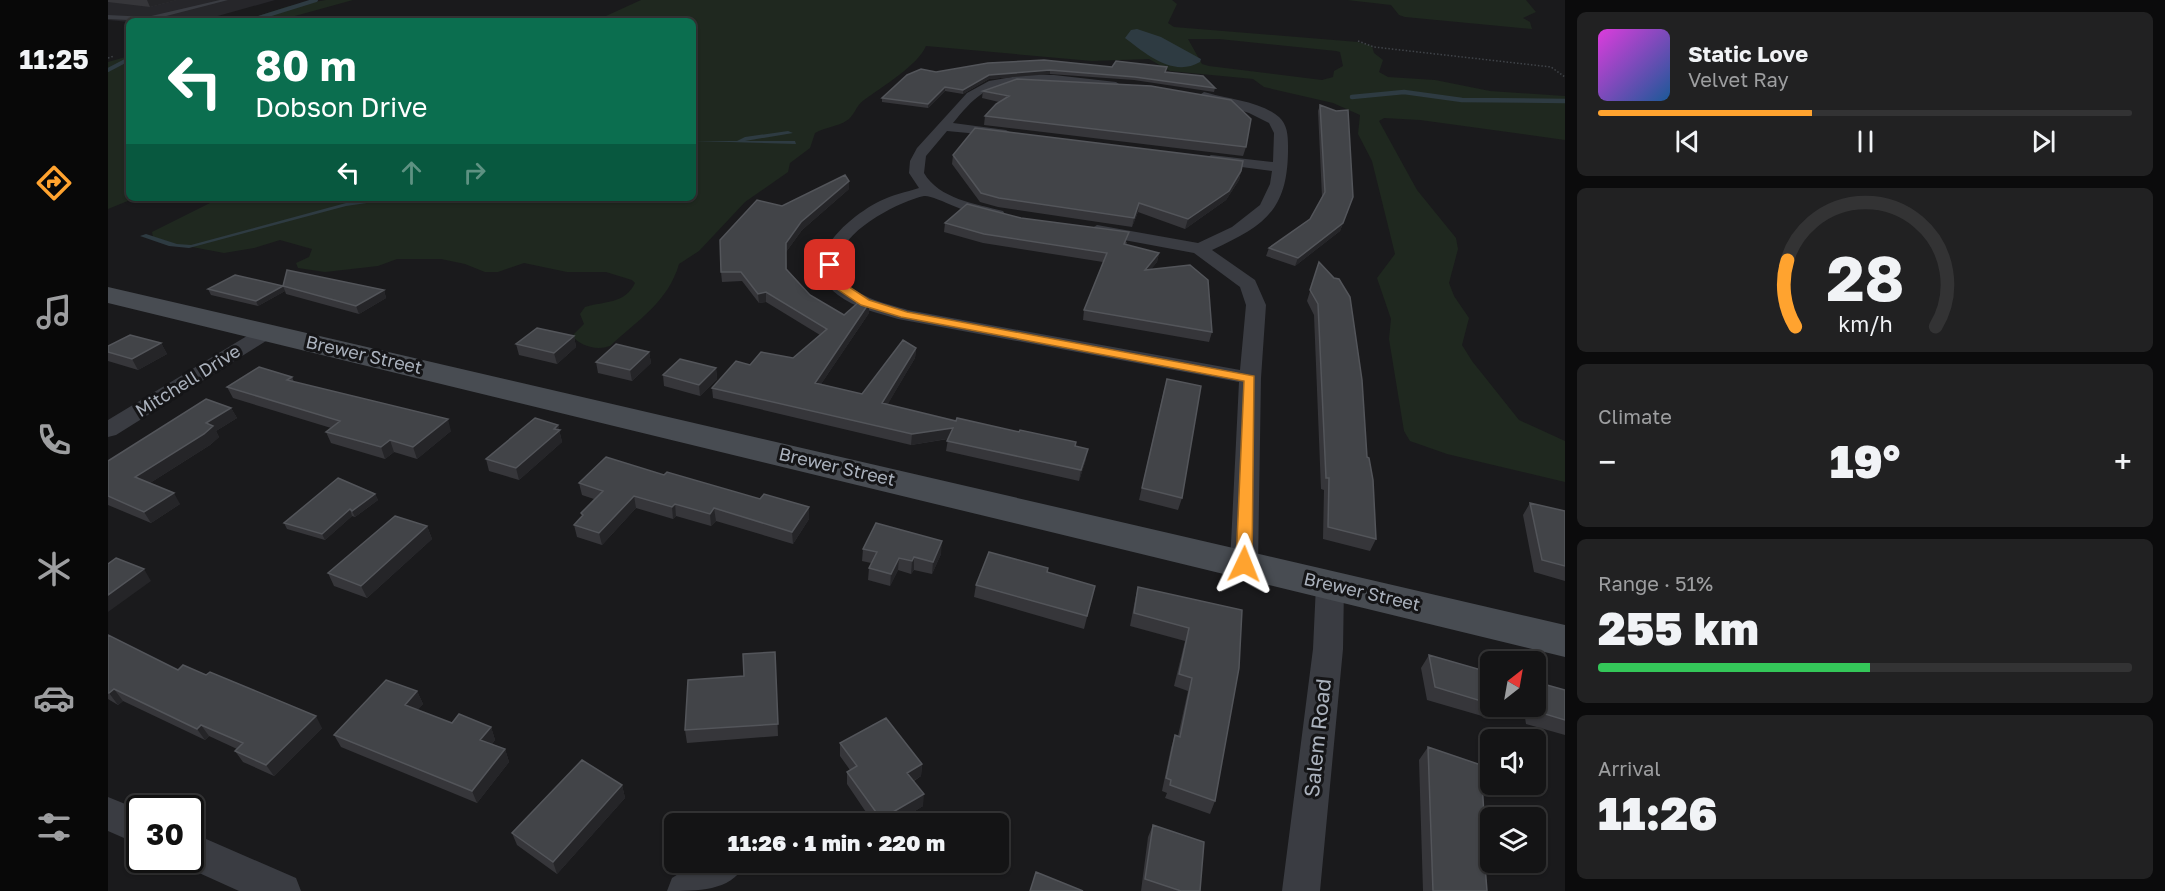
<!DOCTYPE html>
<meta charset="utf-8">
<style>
:root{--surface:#141415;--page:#212122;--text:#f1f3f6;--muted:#9d9ea0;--line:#333334;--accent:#ffa32f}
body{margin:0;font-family:"Golos Text",sans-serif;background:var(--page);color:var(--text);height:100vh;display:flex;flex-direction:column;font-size:22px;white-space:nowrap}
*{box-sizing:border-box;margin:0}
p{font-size:20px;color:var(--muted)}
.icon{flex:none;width:33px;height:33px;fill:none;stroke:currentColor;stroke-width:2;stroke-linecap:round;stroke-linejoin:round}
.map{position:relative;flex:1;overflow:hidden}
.panel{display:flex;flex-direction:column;gap:12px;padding:12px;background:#0b0b0c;width:600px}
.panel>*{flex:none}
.hud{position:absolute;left:18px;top:18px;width:570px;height:183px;border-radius:9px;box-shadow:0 2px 4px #0004,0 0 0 2px var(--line);background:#0b6e4f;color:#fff;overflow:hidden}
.needle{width:39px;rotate:31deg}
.buttons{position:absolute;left:1372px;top:651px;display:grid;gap:12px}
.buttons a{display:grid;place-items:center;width:66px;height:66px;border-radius:9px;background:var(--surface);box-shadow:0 2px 4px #0004,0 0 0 2px var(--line);font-size:30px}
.speed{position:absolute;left:18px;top:795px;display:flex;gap:12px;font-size:30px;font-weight:700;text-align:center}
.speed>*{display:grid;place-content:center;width:78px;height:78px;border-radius:50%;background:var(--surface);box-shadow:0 2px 4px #0004,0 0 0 2px var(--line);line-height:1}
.speed .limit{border:3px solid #111;border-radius:9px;background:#fff;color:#111}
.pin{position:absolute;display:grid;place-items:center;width:51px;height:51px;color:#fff;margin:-26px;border-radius:12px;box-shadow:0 3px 9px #0006}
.me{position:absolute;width:66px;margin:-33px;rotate:2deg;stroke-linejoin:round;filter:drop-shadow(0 0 4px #0008)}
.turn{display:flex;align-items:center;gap:21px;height:126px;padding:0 30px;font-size:27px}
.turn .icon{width:78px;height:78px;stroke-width:2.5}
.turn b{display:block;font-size:42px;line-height:51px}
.lanes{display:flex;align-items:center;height:57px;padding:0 30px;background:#0003;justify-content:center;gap:30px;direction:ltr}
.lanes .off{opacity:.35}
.big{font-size:45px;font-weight:800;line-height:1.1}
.panel .widget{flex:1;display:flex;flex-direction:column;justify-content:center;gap:9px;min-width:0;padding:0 21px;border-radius:9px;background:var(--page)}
.panel .dial{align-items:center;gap:0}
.dial svg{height:156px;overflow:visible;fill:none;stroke:var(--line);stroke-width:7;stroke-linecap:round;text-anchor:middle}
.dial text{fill:var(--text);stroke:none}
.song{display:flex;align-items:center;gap:18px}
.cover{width:72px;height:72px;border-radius:9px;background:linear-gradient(135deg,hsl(300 70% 55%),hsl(210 70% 35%))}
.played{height:6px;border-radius:3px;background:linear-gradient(90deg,var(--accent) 40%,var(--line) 40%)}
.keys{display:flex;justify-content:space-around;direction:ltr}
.heat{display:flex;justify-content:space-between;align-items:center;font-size:33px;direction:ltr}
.charge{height:9px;border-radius:4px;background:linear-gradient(90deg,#34c759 51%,var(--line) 0)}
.trip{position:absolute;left:556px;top:813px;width:345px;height:60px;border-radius:9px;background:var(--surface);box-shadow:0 2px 4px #0004,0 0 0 2px var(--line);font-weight:800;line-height:60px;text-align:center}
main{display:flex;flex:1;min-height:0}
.tabs{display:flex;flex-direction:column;width:108px;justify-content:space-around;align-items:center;background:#080808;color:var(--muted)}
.tabs .icon{width:42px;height:42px}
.tabs .current{color:var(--accent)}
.tabs b{font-size:27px;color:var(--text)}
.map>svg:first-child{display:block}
.built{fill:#26262a}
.green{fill:#1f281f;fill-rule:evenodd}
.water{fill:#2e3b42}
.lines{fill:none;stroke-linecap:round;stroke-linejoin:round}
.stream-far1{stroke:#2e3b42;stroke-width:4}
.stream{stroke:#2e3b42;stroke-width:4.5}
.path{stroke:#404449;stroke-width:1.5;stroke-dasharray:1.5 2;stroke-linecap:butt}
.service{fill:#3a3c42;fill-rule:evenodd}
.minor{fill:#3a3c42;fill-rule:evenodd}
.secondary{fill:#484c52;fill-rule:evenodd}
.wall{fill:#36363a}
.shaded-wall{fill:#252528}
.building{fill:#424448;stroke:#53555a;stroke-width:1.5}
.route{fill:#ffa32f;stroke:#a66a1f;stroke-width:1.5}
.labels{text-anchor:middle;stroke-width:6;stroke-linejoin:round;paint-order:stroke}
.street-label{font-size:18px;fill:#abb2bd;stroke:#151517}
.near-street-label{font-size:21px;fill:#abb2bd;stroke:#151517}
</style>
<main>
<nav class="tabs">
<b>11:25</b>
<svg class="icon current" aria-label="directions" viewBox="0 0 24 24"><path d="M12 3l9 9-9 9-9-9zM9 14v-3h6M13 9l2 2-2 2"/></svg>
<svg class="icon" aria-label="music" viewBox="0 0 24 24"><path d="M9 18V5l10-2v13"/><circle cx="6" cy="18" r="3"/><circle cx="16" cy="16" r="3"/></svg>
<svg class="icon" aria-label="phone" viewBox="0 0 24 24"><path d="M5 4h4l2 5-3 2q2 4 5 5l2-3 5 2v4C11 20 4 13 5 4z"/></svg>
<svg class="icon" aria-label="climate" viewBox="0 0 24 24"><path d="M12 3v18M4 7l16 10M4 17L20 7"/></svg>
<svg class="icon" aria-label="car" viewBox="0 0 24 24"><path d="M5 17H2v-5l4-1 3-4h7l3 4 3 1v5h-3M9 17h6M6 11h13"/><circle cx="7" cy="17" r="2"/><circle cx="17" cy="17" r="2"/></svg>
<svg class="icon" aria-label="filters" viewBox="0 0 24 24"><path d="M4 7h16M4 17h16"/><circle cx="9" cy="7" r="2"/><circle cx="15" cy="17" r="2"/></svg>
</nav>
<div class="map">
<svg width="1457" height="891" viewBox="0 0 1457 891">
<rect width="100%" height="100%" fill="#1a1a1c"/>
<path class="built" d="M0 0H167L92 21 21 22 0 20Z"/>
<path class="green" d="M218 0H245L176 19 134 21 181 6Z
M533 0H1064L1069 4 1060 23 1066 27 1250 42 1264 46 1266 53 1275 60 1271 72 1280 77 1327 80 1382 91 1457 96V140L1312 120 1276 118 1271 121 1309 190 1348 238 1350 249 1341 283 1346 296 1361 318 1354 345 1364 361 1411 420 1457 441V482L1339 454 1302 441 1296 431 1281 339 1283 319 1269 278 1287 254 1264 161 1250 134 1252 115 1225 103 1156 87 1145 79 1062 71 1041 59 984 61 818 46C810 65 774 87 756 100 748 105 746 117 738 121 729 127 717 127 707 133L702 148 682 163 680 172 637 202 591 251 571 264C560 302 530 320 502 346 488 351 473 346 464 336L476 324 472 314 477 307C497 301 517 304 527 283L524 280 498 272H459L416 263 390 272H377L357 264 333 259H289L270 266 217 272 190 268 188 263 201 257 204 249 172 240 146 248 116 253 68 244 45 237 44 232 112 198H585V21H487ZM1080 39H1111L1228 51 1232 52 1235 66 1226 71 1225 77 1214 80 1101 66 1094 64Z
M1239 0H1418L1428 12 1415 18 1422 22 1424 29 1297 17 1291 15 1283 5Z
M21 56V198H27L0 209V62Z"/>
<path class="water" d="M1029 29 1053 37 1093 59 1092 62C1065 78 1037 53 1017 38L1023 30Z
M680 131 685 133 637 141H687L688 144 585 141H629L637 137Z
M275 198H293L238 206 81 248 61 246 32 236 38 234 69 244 83 245 238 203Z"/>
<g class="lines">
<path class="stream-far1" d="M141 21 208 0
M0 70 21 59"/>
<path class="stream" d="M1244 97 1296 92 1354 100 1457 101"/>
<path class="path" d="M1250 41 1266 47 1443 67 1457 77
M0 58 6 56"/>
<path class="service" d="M112 0H120L39 21 0 19V15L39 17Z"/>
<path class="minor" d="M915 75H946L1008 82 1014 86 1008 90C968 84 911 70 875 93 863 101 854 112 845 123L898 130 905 134 903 137 839 131 818 156 816 173C831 199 868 204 895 211L897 214 895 217C872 223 827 194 816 196 788 202 707 243 737 281 751 298 780 304 800 310L1132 370 1138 305 1132 287 1086 253 989 235 981 230 989 225 1090 243 1124 227 1152 205 1162 184 1164 171 1103 163 1096 159 1103 155 1165 162 1166 133 1161 123 1141 113 1090 96 1096 92 1100 93C1121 99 1154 102 1171 117 1181 126 1180 140 1180 152 1179 212 1155 226 1104 250L1147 280 1158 305 1153 378 1150 564 1146 571 1136 574 1126 571 1122 564 1131 382 790 319C770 313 747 308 730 295 687 262 740 217 772 201 784 195 798 192 811 188L801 173 802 161 809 148 859 93 881 81Z
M159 326 166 328 169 332 166 336 8 435 0 437V420L152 328Z
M1222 575 1232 578 1236 585 1235 649 1212 891H1174L1205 649 1208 585 1212 578Z
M0 797 32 810V845L0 831Z
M82 832 188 878 193 891H131L69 863 68 860H82Z
M589 862H634L636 866C622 891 590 891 559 891L564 878Z"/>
<path class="secondary" d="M0 287 1457 625V657L0 303Z"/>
</g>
<path class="wall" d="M0 0H69L42 7 0 2Z
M1004 67 1058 72 1107 88 1106 92 1026 80 942 74 881 79 855 94 837 91 820 108 774 102V98L828 72Z
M875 91 1138 147 1135 156 876 125 877 116 891 102 874 98Z
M1212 105 1245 197 1232 231 1187 266 1158 256 1161 248 1202 219 1214 197 1210 111Z
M845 155 1133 171 1131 180 1118 200 1077 229 1030 212 1024 227 890 207 872 202 844 164Z
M741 189 694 230 678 252 679 269 702 295 736 315 761 313 713 384 754 394 808 348 807 358 779 405 848 421 968 446 978 459 971 481 838 451 840 439 803 445 605 398 604 388 642 365 685 358 712 335 658 302 651 303 634 281 614 282 613 272 674 206Z
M913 218 1019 242 1018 245 1051 253 1049 262 1043 269 1104 332 1101 342 975 320 976 310 995 262 875 243 836 232 837 223Z
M1211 262 1259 457 1268 539 1262 551 1215 539 1216 490 1213 489 1206 315 1199 301Z
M175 285 276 290 278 298 251 314 178 294 177 291 150 306 103 295 100 289Z
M466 336 468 347 449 364 411 355 408 344Z
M53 343 59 354 30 370 0 361V346Z
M541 352 543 363 524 381 490 373 488 362Z
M608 368 609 379 592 396 556 386 555 375Z
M184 377 186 382 343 431 309 459 286 452 277 459 223 443 218 432 223 428 125 398 119 387Z
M1056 390 1074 498 1070 510 1031 500Z
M123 408 129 418 108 431 111 437 102 445 42 483 72 504 43 523 0 505V461Z
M450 425 454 442 411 480 381 471 378 459Z
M556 475 652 499 701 507V519L685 544 608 521 603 526 568 516 565 519 528 508 494 545 469 537 466 525 474 516 473 513 486 499 474 495 471 483Z
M267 494 270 500 247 517 244 516 217 540 179 529 176 523Z
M1422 503 1457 511V581L1426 572 1415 515Z
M319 526 324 539 259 598 226 586 220 573Z
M755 549 833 554 824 574 806 570 803 574 790 570 782 586 760 580 761 568 763 563 754 561Z
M868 585 987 586 976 629 866 597Z
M1030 587 1134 610 1107 801 1102 814 1057 798 1059 793 1054 791 1063 748 1067 735 1070 736 1080 691 1066 686 1077 641 1022 626 1027 600Z
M0 635 70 670 214 728 166 776 135 762 127 751 129 749 101 736 97 740 15 701 10 705 0 699Z
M667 652 670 736 579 743 577 730 636 676Z
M1321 655 1383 704 1374 716 1319 700 1313 668Z
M1457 690V735L1418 724 1415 706H1428Z
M309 691 315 704 309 710 344 723 383 727 387 740 384 744 397 749 401 762 369 803 233 747 226 735Z
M732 743 814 764 813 776 806 781 815 806 786 824H766L739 784V772L742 770 732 756Z
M1320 747 1376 815 1373 819 1379 891H1315L1311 760Z
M514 785 517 798 449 874 409 845 404 833Z
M1045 825 1092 891H1033L1040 837Z"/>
<path class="shaded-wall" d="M39 0H69L42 7Z
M942 70V74L881 79 855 94V90L881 75Z
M837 87V91L820 108V104Z
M1133 171 1131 180 1118 200 1077 229 1080 219Z
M741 181V189L694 230 678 252V243L693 222Z
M1031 203 1030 212 1024 227 1026 218Z
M1235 223 1232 231 1187 266 1190 258Z
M1051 253 1049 262 1035 280 1037 270Z
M175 286 177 291 150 306 148 301Z
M276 290 278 298 251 314 248 306Z
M658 292V302L651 303 650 294Z
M761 303V313L707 393V383Z
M466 336 468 347 449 364 446 353Z
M53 343 59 354 30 370 24 359Z
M808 348 807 358 774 414V403Z
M541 352 543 363 524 381 522 370Z
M608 368 609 379 592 396 591 385Z
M123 408 129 418 108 431 111 437 102 445 34 488 27 477 98 423Z
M340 419 343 431 309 459 305 447Z
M450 425 454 442 411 480 408 468Z
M845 428 844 438 803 445 804 434Z
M282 440 286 452 277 459 273 447Z
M980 449 978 459 971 481 973 470Z
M66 493 72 504 43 523 36 512Z
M267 494 270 500 247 517 244 511Z
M526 496 528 508 494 545 491 533Z
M567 504 568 516 565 519 564 507Z
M701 507V519L685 544 684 532Z
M606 508 608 521 603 526 602 514Z
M242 509 244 516 217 540 214 534Z
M319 526 324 539 259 598 253 586Z
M834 541 833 554 824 574 825 562Z
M806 557V570L803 574 804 561Z
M791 558 790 570 782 586 783 574Z
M36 569 43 581 0 612V595Z
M6 689 15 701 10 705 1 693Z
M309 691 315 704 303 718 297 705Z
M208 716 214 728 166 776 158 765Z
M93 725 101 736 97 740 89 729Z
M383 727 387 740 377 752 372 740Z
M397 749 401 762 369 803 364 791Z
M814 764 813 776 798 785 799 773Z
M514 785 517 798 449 874 445 862Z
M816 794 815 806 786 824H773V819Z"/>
<path class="building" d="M936 60 1004 67 1008 61 1059 67 1057 72 1095 76 1107 88 1027 77 942 70 881 75 855 90 837 87 820 104 774 98 799 75 813 69 828 72 880 63Z
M909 79 1043 86 1123 100 1143 119 1138 147 877 116 888 104 901 96 875 91Z
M1212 105 1228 111 1240 110 1245 197 1235 223 1190 258 1161 248 1202 219 1217 192Z
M867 128 1135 161 1133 171 1121 191 1080 219 1031 203 1026 218 891 198 873 193 845 155Z
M737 175 741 181 693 222 678 243V269L702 295 736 315 753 300 761 303 707 383 754 394 795 340 808 348 774 403 848 421 849 418 911 432 912 430 968 442 967 446 980 449 973 470 839 441 845 428 804 434 604 388 628 361 642 365 653 352 685 358 719 329 658 292 650 294 633 272H613L612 240 649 200 674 206Z
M859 204 913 218 1021 232 1016 244 1051 253 1037 270 1082 265 1100 280 1104 332 976 310 999 253 876 234 837 223Z
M1211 262 1226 278 1231 279 1242 297 1254 380 1259 457 1261 458 1265 480 1268 539 1220 527 1221 478H1218L1210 304 1202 290Z
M179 270 276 290 248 306 175 286Z
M127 275 175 286 148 301 100 289Z
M429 328 466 336 446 353 408 344Z
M22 335 53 343 24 359 0 352V346Z
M508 344 541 352 522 370 488 362Z
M572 359 608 368 591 385 555 375Z
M151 367 184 377 179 380 340 419 305 447 282 440 273 447 218 432 232 421 119 387Z
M1059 379 1093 386 1074 498 1034 488Z
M98 399 123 408 98 423 105 426 96 434 27 477 66 493 36 512 0 496V461Z
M427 418 450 425 446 429 452 430 408 468 378 459Z
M498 457 556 475 559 472 652 499 656 494 701 507 684 532 606 508 602 514 567 504 564 507 526 496 491 533 466 525 475 515 473 513 495 491 471 483Z
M230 478 267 494 244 511 242 509 214 534 176 523Z
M1422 503 1457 511V566L1434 560Z
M287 516 319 526 253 586 220 573Z
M768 523 834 541 825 562 806 557 804 561 791 558 783 574 761 568 769 552 755 549Z
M881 552 940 568 939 572 987 586 979 616 868 585Z
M8 558 36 569 0 595V564Z
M1030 587 1134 610 1131 668 1107 801 1062 785 1063 780 1058 778 1067 735 1072 737 1084 678 1071 674 1081 628 1026 613Z
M0 635 70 670 75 665 98 675 102 672 208 716 158 765 127 751 135 743 93 725 89 729 6 689 1 693H0Z
M667 652 670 724 577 730 580 680 636 676 635 654Z
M1321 655 1377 671 1383 704 1327 687Z
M278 680 309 691 297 705 344 723 351 714 383 727 372 740 397 749 364 791 226 735Z
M1428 682 1457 690V720L1427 711 1426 706H1428Z
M778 718 814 764 799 773 816 794 773 819 739 772 749 766 732 743Z
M1320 747 1373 765 1376 815 1373 814 1379 891H1325Z
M474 760 514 785 445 862 404 833Z
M1045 825 1096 842 1092 891H1073L1037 879Z
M928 872 975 891H922Z"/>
<path class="route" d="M718 263H726L735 283 761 300 799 312 1146 376 1144 564 1142 568H1130L1128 564 1136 381 793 317 753 305 726 287 717 265Z"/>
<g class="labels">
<g class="street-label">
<text transform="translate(256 355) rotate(13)" y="6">Brewer Street</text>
<text transform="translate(80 381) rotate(-32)" y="6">Mitchell Drive</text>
<text transform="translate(729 467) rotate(13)" y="6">Brewer Street</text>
<text transform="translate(1254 592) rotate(13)" y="6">Brewer Street</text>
</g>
<g class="near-street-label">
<text transform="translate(1210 738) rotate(-84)" y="7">Salem Road</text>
</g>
</g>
</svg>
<div class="buttons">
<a><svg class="needle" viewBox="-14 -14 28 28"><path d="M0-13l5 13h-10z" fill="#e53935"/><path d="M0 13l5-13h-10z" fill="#9d9ea0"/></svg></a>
<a><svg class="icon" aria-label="sound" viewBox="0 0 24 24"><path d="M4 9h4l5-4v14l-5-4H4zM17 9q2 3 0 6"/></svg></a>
<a><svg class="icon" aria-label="layers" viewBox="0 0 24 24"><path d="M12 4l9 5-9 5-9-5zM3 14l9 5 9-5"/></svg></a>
</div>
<div class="speed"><div class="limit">30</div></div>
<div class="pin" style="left:722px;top:265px;background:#d93025"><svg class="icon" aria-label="arrive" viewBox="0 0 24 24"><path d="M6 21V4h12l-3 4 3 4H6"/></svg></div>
<svg class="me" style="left:1136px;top:564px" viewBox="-20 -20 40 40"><path d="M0-17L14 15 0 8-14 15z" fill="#ffa32f" stroke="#fff" stroke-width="4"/></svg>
<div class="trip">11:26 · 1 min · 220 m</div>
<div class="hud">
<div class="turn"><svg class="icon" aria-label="left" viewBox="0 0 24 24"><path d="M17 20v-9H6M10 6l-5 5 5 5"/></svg><div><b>80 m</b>Dobson Drive</div></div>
<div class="lanes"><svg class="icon" aria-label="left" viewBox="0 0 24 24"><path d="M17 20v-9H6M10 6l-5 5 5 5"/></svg><svg class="icon off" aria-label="ahead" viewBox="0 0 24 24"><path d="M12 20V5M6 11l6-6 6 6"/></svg><svg class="icon off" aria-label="right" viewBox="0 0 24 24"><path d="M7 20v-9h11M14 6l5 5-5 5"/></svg></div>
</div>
</div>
<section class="panel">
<div class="widget">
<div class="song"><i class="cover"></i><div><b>Static Love</b><p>Velvet Ray</p></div></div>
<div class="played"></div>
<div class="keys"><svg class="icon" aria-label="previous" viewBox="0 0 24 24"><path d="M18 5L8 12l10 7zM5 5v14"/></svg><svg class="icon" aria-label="pause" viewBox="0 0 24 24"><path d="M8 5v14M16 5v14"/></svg><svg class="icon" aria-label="next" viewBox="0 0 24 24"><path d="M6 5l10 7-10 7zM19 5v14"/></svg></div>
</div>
<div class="widget dial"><svg viewBox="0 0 100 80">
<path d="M14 69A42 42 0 1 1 86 69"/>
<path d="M14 69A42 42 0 0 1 10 35" stroke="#ffa32f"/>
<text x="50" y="56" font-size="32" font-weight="700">28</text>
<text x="50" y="72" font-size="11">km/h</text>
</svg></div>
<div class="widget"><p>Climate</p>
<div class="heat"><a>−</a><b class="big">19°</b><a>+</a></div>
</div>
<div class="widget"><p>Range · 51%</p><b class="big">255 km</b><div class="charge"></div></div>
<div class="widget"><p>Arrival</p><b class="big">11:26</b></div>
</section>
</main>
